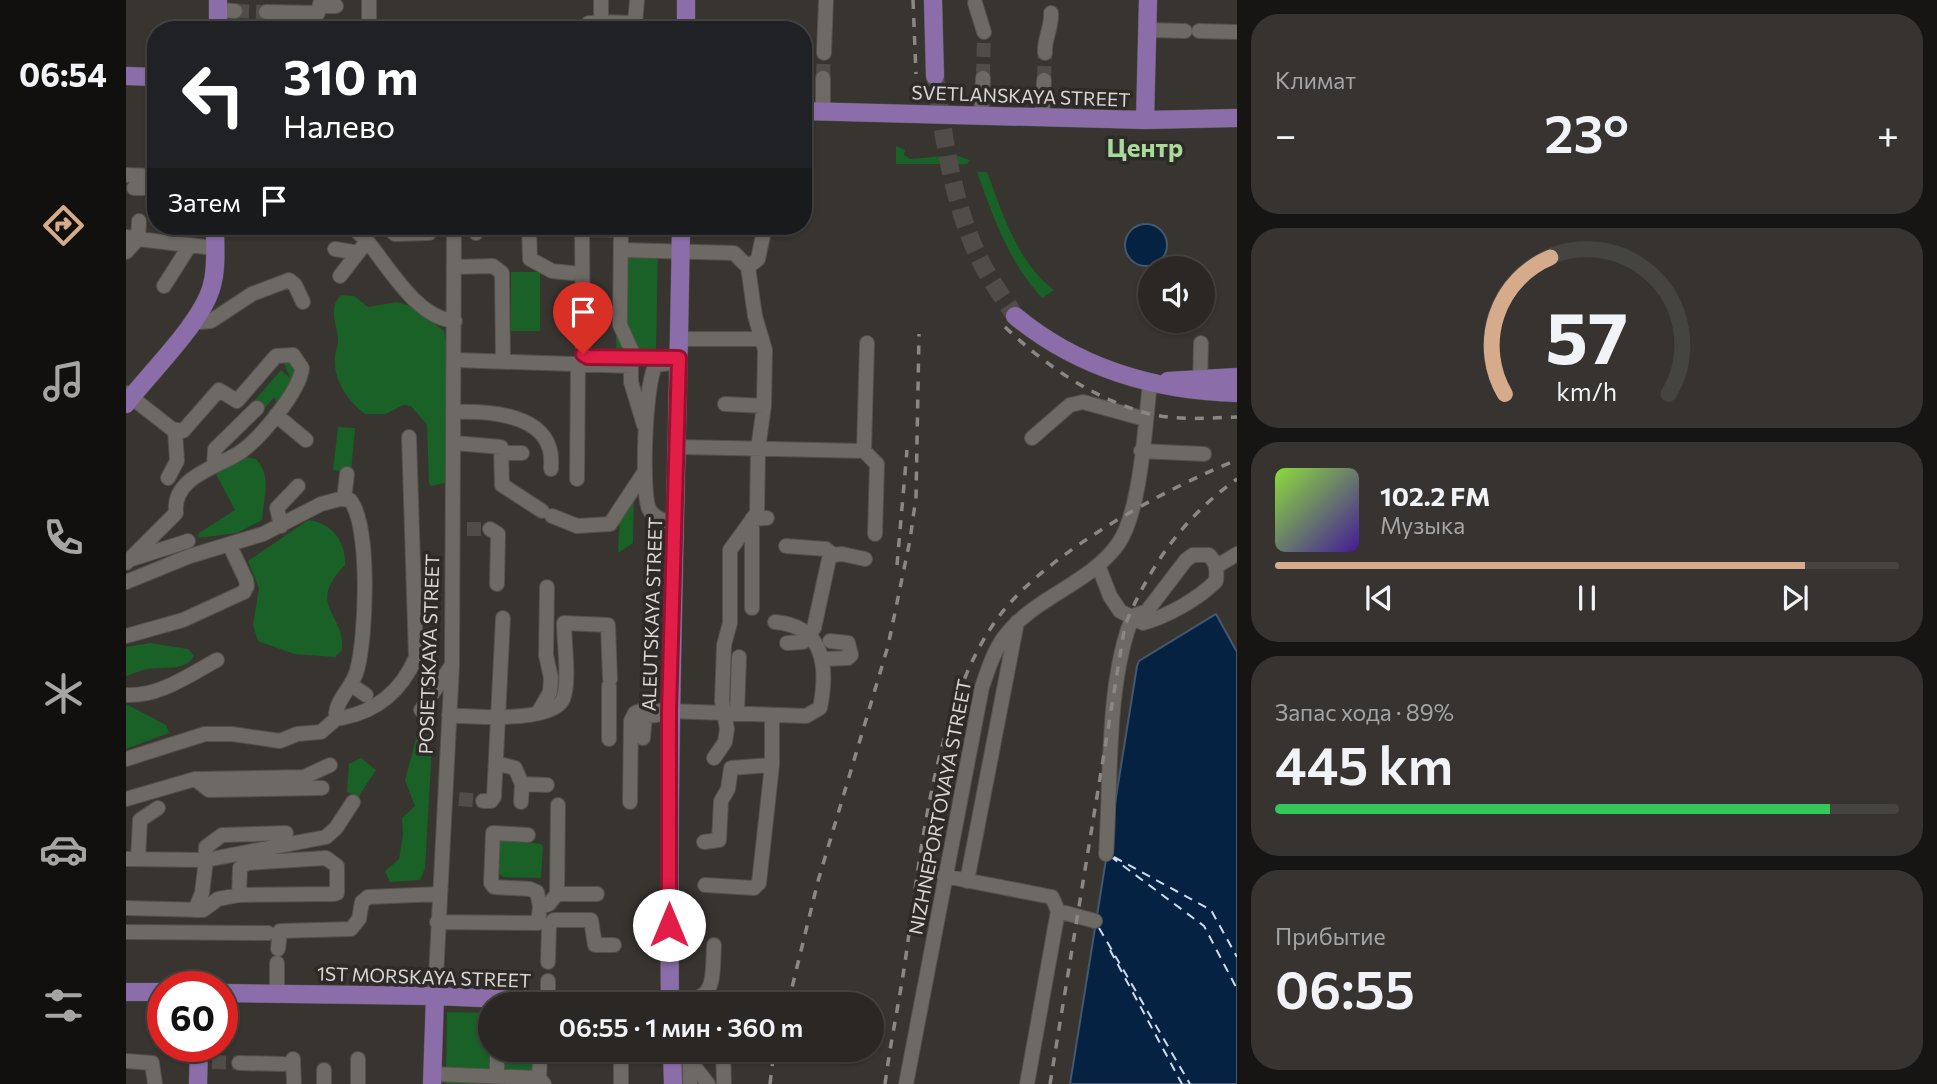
<!DOCTYPE html>
<html lang="ru">
<meta charset="utf-8">
<style>
:root{--surface:#2a2724;--page:#363331;--text:#f1f3f6;--muted:#a5a5a6;--line:#464441;--accent:#d6ab8b}
body{margin:0;font-family:Commissioner,sans-serif;background:var(--page);color:var(--text);height:100vh;display:flex;flex-direction:column;font-size:26px;white-space:nowrap}
*{box-sizing:border-box;margin:0}
p{font-size:23px;color:var(--muted)}
.icon{flex:none;width:38px;height:38px;fill:none;stroke:currentColor;stroke-width:2;stroke-linecap:round;stroke-linejoin:round}
.map{position:relative;flex:1;overflow:hidden}
.sheet{display:flex;flex-direction:column;gap:14px;padding:14px;background:#171514;width:700px}
.sheet>*{flex:none}
.hud{position:absolute;left:21px;top:21px;width:665px;height:214px;border-radius:28px;box-shadow:0 2px 5px #0004,0 0 0 2px var(--line);background:#202124;color:#fff;overflow:hidden}
.controls{position:absolute;left:1012px;top:256px;display:grid;gap:14px}
.controls a{display:grid;place-items:center;width:77px;height:77px;border-radius:50%;background:var(--surface);box-shadow:0 2px 5px #0004,0 0 0 2px var(--line);font-size:35px}
.speed{position:absolute;left:21px;top:971px;display:flex;gap:14px;font-size:35px;font-weight:700;text-align:center}
.speed>*{display:grid;place-content:center;width:91px;height:91px;border-radius:50%;background:var(--surface);box-shadow:0 2px 5px #0004,0 0 0 2px var(--line);line-height:1}
.speed .limit{border:10px solid #d22;background:#fff;color:#111}
.pin{position:absolute;display:grid;place-items:center;width:60px;height:60px;color:#fff;margin:-72px -30px;border-radius:50% 50% 50% 0;rotate:-45deg;box-shadow:0 0 7px #0007}
.pin .icon{rotate:45deg}
.me{position:absolute;width:77px;margin:-38px;rotate:0deg;stroke-linejoin:round;filter:drop-shadow(0 0 5px #0008)}
.turn{display:flex;align-items:center;gap:24px;height:147px;padding:0 21px;font-size:32px}
.turn .icon{width:91px;height:91px;stroke-width:2.5}
.turn b{display:block;font-size:49px;line-height:60px}
.then{display:flex;align-items:center;height:66px;padding:0 21px;background:#0003;gap:14px;font-size:26px}
.big{font-size:52px;font-weight:600;line-height:1.1}
.sheet .tile{flex:1;display:flex;flex-direction:column;justify-content:center;gap:10px;min-width:0;padding:0 24px;border-radius:28px;background:var(--page)}
.sheet .dial{align-items:center;gap:0}
.dial svg{height:182px;overflow:visible;fill:none;stroke:var(--line);stroke-width:7;stroke-linecap:round;text-anchor:middle}
.dial text{fill:var(--text);stroke:none}
.song{display:flex;align-items:center;gap:21px}
.cover{width:84px;height:84px;border-radius:10px;background:linear-gradient(135deg,hsl(90 70% 55%),hsl(260 70% 35%))}
.played{height:7px;border-radius:4px;background:linear-gradient(90deg,var(--accent) 85%,var(--line) 85%)}
.keys{display:flex;justify-content:space-around;direction:ltr}
.heat{display:flex;justify-content:space-between;align-items:center;font-size:38px;direction:ltr}
.charge{height:10px;border-radius:5px;background:linear-gradient(90deg,#34c759 89%,var(--line) 0)}
.trip{position:absolute;left:352px;top:992px;width:406px;height:70px;border-radius:35px;background:var(--surface);box-shadow:0 2px 5px #0004,0 0 0 2px var(--line);font-weight:600;line-height:70px;text-align:center}
main{display:flex;flex:1;min-height:0}
.dock{display:flex;flex-direction:column;width:126px;justify-content:space-around;align-items:center;background:#11100e;color:var(--muted)}
.dock .icon{width:49px;height:49px}
.dock .current{color:var(--accent)}
.dock b{font-size:32px;color:var(--text)}
.map>svg:first-child{display:block}
.green{fill:#196127}
.water{fill:#062243;stroke:#45586e;stroke-width:2}
.lines{fill:none;stroke-linecap:round;stroke-linejoin:round}
.ferry{stroke:#cddcee;stroke-width:2;stroke-dasharray:9 7;stroke-linecap:butt}
.minor-tunnel{stroke:#504c48;stroke-width:14;stroke-dasharray:14 7;stroke-linecap:butt}
.major-tunnel{stroke:#504c48;stroke-width:18;stroke-dasharray:18 9;stroke-linecap:butt}
.minor-casing{stroke:#53504c;stroke-width:16}
.major-casing{stroke:#53504c;stroke-width:19}
.minor{stroke:#6d6965;stroke-width:14}
.major{stroke:#8b6ea9;stroke-width:18}
.rail{stroke:#8b8884;stroke-width:3.5;stroke-dasharray:9 9;stroke-linecap:butt}
.route-casing{stroke:#92132f;stroke-width:18}
.route{stroke:#e11d48;stroke-width:12}
.labels{text-anchor:middle;stroke-width:7;stroke-linejoin:round;paint-order:stroke}
.street-label{font-size:19px;fill:#d8d6d3;stroke:#2e2a27}
.district-label{font-size:26px;font-weight:bold;fill:#a8da9b;stroke:#2e2a27}
</style>
<main>
<nav class="dock">
<b>06:54</b>
<svg class="icon current" aria-label="directions" viewBox="0 0 24 24"><path d="M12 3l9 9-9 9-9-9zM9 14v-3h6M13 9l2 2-2 2"/></svg>
<svg class="icon" aria-label="music" viewBox="0 0 24 24"><path d="M9 18V5l10-2v13"/><circle cx="6" cy="18" r="3"/><circle cx="16" cy="16" r="3"/></svg>
<svg class="icon" aria-label="phone" viewBox="0 0 24 24"><path d="M5 4h4l2 5-3 2q2 4 5 5l2-3 5 2v4C11 20 4 13 5 4z"/></svg>
<svg class="icon" aria-label="climate" viewBox="0 0 24 24"><path d="M12 3v18M4 7l16 10M4 17L20 7"/></svg>
<svg class="icon" aria-label="car" viewBox="0 0 24 24"><path d="M5 17H2v-5l4-1 3-4h7l3 4 3 1v5h-3M9 17h6M6 11h13"/><circle cx="7" cy="17" r="2"/><circle cx="17" cy="17" r="2"/></svg>
<svg class="icon" aria-label="filters" viewBox="0 0 24 24"><path d="M4 7h16M4 17h16"/><circle cx="9" cy="7" r="2"/><circle cx="15" cy="17" r="2"/></svg>
</nav>
<div class="map">
<svg width="1111" height="1084" viewBox="0 0 1111 1084">
<rect width="100%" height="100%" fill="#383430"/>
<path class="green" d="M770 146 779 150 778 155 784 159 829 155 844 160 841 164H770Z
M851 172H861C877 214 891 262 928 290L916 298C883 262 867 217 851 172Z
M491 252 532 253 530 351 490 349Z
M385 272H414V331H385Z
M215 295 228 296 242 307 271 302 287 307 318 331 321 349 319 483 305 486 303 483 301 425 285 406 277 405 260 414H239C222 401 207 380 209 358 209 351 213 344 212 337 210 322 202 308 215 295Z
M163 359 173 368 152 406 148 397 139 408 129 400 155 370 164 378 158 363Z
M212 427 229 428 225 472 207 470Z
M115 456 130 459C147 478 137 498 136 520L111 533 72 538 73 533 109 510 90 474Z
M508 492 507 543 492 553 494 515Z
M182 520C206 523 220 541 219 565 179 606 220 614 216 650L209 657 168 654 132 641 127 625 133 588 122 561Z
M24 643 62 649 68 656C59 672 38 666 22 669 14 670 7 674 0 676V647Z
M0 704 40 725 43 733 0 749Z
M296 736 305 750V763L299 868 294 880 264 882 259 871 273 859 277 835 276 818 289 806 279 780 290 739Z
M235 758 250 770 233 796 221 792 223 764Z
M378 839 415 844 417 847 415 878 377 877 373 874 374 842Z
M321 1012 364 1013V1050H418L417 1084H320Z"/>
<path class="water" d="M999 245a21 21 0 1 1 42 0a21 21 0 1 1-42 0Z
M1090 614 1111 652V1084H944L1011 666 1013 661Z"/>
<g class="lines">
<path class="ferry" d="M984 856 1078 926 1111 989
M988 857 1085 910 1111 957
M973 928 1064 1084
M984 950 1056 1084"/>
<path class="minor-tunnel" d="M109 11 140 12
M572 30H610
M697 78 698 53
M857 78 858 32
M918 80 919 53
M341 529H364
M333 799 357 801
M86 1062 113 1063"/>
<path class="major-tunnel" d="M809 76C818 139 827 209 857 266 866 283 879 300 889 316"/>
<g class="minor-casing">
<path id="minor" d="M849 3 858 32
M195 6H210
M92 10 109 11
M140 12 192 13 195 0
M475 22 509 23 511 0
M243 30V0
M462 30 463 23 475 22V0
M610 30H622
M1022 30 1059 31
M1073 31 1111 32
M698 53 700 0
M919 53C918 38 926 28 925 13
M697 111V78
M855 116 857 78
M916 118 918 80
M0 175 30 176
M8 188H30
M162 226V229
M225 226 241 241
M260 226 269 234 303 233 305 226
M403 226 404 259 426 271 455 274
M431 226 436 229H456L457 354 462 357 553 358
M495 226 494 325 509 358
M456 229 495 230
M350 233V226
M0 237 12 239 13 221
M209 249 232 253
M495 250 608 253 622 267 629 316 639 350 638 406 632 449 631 513 604 550V623L598 645 596 701 601 729 599 742 588 758
M0 252 12 239 88 248
M329 267 367 266 376 273 377 361
M622 267 632 259 639 226
M214 276 241 241C263 267 291 319 329 321
M38 286 64 245
M69 318 74 322 85 321 126 294 163 280 169 285 177 302
M553 339H636
M329 360 505 366V382L518 425
M544 363 530 365C519 380 515 491 523 509 528 519 541 521 550 525
M1074 388 1075 343
M0 393 46 429 57 431 93 390 111 401 150 356 167 355 176 368C174 391 135 437 116 451 92 468 46 476 50 513L0 563
M599 404 638 406
M329 412C358 411 412 413 423 447 426 454 425 462 425 469
M150 415 180 440
M906 438 944 405 957 402 1019 419
M329 443 375 447 376 485 416 511
M552 447 738 451 751 464 749 534
M738 451 741 343
M1015 451 1078 454
M376 453H396
M88 465 89 449 131 408
M42 478 51 461 49 430
M451 479 452 364
M218 499 221 474
M426 516 451 526 484 524 519 471
M155 526 151 508 172 486
M364 529 372 534 371 584
M660 546 700 549 707 555
M707 555 716 554 739 559
M6 559 62 541
M972 565 984 596 994 611 1017 623C1042 616 1072 599 1090 581 1091 569 1091 564 1083 555H1067L1060 560 1021 611 1007 616
M1091 566 1111 554
M0 582 64 556 137 534 195 504 214 499 224 500C245 526 240 639 231 670 227 687 212 697 210 713L216 718C252 711 276 690 290 657L283 437
M626 608V519L641 518
M0 636 57 620 118 592 121 586 120 580 104 546
M661 643 677 642 688 628 703 559 707 555
M698 659 722 658 725 655 722 643 704 641
M227 686 240 695
M0 695C33 697 63 675 91 660
M295 710 326 665
M412 713 424 692 425 678 420 655 421 587
M611 713 613 657
M323 715C347 717 427 723 437 699 444 682 438 642 438 623L482 625 484 679
M517 738 519 716 531 715
M483 739V686
M0 759 79 734H106L154 741 171 734 195 732 212 717
M370 763 389 768 396 784 421 785
M69 779 83 790 196 788
M0 799 69 779 178 777 204 765
M357 801H365L368 797 377 618
M395 802 396 784
M504 802 505 721 509 713 517 710 680 716 694 708C702 668 699 626 649 622
M578 842 593 840 595 801 602 789 605 768 646 765
M980 854C985 783 980 680 1007 616
M0 859 80 860V847L96 835 160 833
M12 859 14 820 32 808
M818 876 926 897 932 911 901 1084
M841 881 891 622
M579 885 628 888 633 883 646 765V715
M431 894H471
M414 907 423 904 431 894 432 805
M0 908 77 910 92 899 113 895 208 894 211 893V866L200 858 121 863 114 868 113 895
M69 910 76 893 80 860 200 837 210 828 227 802
M932 911 969 921
M311 922 412 923 414 907 411 892 404 889 368 887 365 883 367 833 402 835
M0 932 142 933
M152 949 154 931 225 929 233 919 236 902 242 897 313 894
M422 962 423 925 428 920H465L469 945H488
M422 981V1001
M151 994V963
M309 996 326 665 328 226
M544 1003C590 1001 586 986 588 945
M371 1050V1075
M547 1050 564 1061 582 1084
M597 1050 598 1084
M167 1059 168 1084
M0 1061 26 1063 29 1084
M113 1063 157 1064
M198 1070V1084
M306 1074 413 1078 418 1084
M413 1078 414 1055
M232 1084V1059
M495 1084V1061
M564 1084V1061
M780 1084 856 687C863 667 869 646 884 630 915 595 965 582 992 544 1015 512 1019 424 1024 383"/>
</g>
<g class="major-casing">
<path id="major" d="M807 0 809 76
M92 30V0
M560 30V0
M0 76 30 77
M677 111 1019 120 1111 118
M1019 120 1022 0
M889 316C952 368 1030 391 1111 393
M1042 381 1111 377
M0 404C24 372 77 322 86 285 91 267 89 245 89 226
M0 992H37
M96 993 309 996 499 1004
M544 1004C541 745 551 485 555 226
M546 1050 547 1084
M72 1084 73 1046
M306 1084 309 996"/>
</g>
<use href="#minor" class="minor"/>
<use href="#major" class="major"/>
<path class="rail" d="M787 0 790 74
M879 327C919 365 966 398 1020 413 1049 421 1082 418 1111 417
M771 565 781 450
M662 1004 692 881 762 646 784 540 790 497 793 334
M644 1084 648 1050
M759 1084C765 1038 775 994 781 948 795 847 811 698 874 615 921 553 1038 489 1111 460
M924 1084 999 625C1025 564 1057 518 1111 479"/>
</g>
<g class="lines">
<g class="route-casing">
<path id="route" d="M457 354 462 357 553 358 543 711V925"/>
</g>
<use href="#route" class="route"/>
</g>
<g class="labels">
<g class="street-label">
<text transform="translate(895 96) rotate(2)" y="7">SVETLANSKAYA STREET</text>
<text transform="translate(526 614) rotate(-88)" y="7">ALEUTSKAYA STREET</text>
<text transform="translate(303 654) rotate(-88)" y="7">POSIETSKAYA STREET</text>
<text transform="translate(814 807) rotate(-79)" y="7">NIZHNEPORTOVAYA STREET</text>
<text transform="translate(298 977) rotate(2)" y="7">1ST MORSKAYA STREET</text>
</g>
<g class="district-label">
<text x="1019" y="157">Центр</text>
</g>
</g>
</svg>
<div class="controls">
<a><svg class="icon" aria-label="sound" viewBox="0 0 24 24"><path d="M4 9h4l5-4v14l-5-4H4zM17 9q2 3 0 6"/></svg></a>
</div>
<div class="speed"><div class="limit">60</div></div>
<div class="pin" style="left:457px;top:354px;background:#d93025"><svg class="icon" aria-label="arrive" viewBox="0 0 24 24"><path d="M6 21V4h12l-3 4 3 4H6"/></svg></div>
<svg class="me" style="left:543px;top:925px" viewBox="-20 -20 40 40"><circle r="19" fill="#fff"/><path d="M0-13L10 11 0 6-10 11z" fill="#e11d48"/></svg>
<div class="trip">06:55 · 1 мин · 360 m</div>
<div class="hud">
<div class="turn"><svg class="icon" aria-label="left" viewBox="0 0 24 24"><path d="M17 20v-9H6M10 6l-5 5 5 5"/></svg><div><b>310 m</b>Налево</div></div>
<div class="then">Затем<svg class="icon" aria-label="arrive" viewBox="0 0 24 24"><path d="M6 21V4h12l-3 4 3 4H6"/></svg></div>
</div>
</div>
<section class="sheet">
<div class="tile"><p>Климат</p>
<div class="heat"><a>−</a><b class="big">23°</b><a>+</a></div>
</div>
<div class="tile dial"><svg viewBox="0 0 100 80">
<path d="M14 69A42 42 0 1 1 86 69"/>
<path d="M14 69A42 42 0 0 1 34 9" stroke="#d6ab8b"/>
<text x="50" y="56" font-size="32" font-weight="700">57</text>
<text x="50" y="72" font-size="11">km/h</text>
</svg></div>
<div class="tile">
<div class="song"><i class="cover"></i><div><b>102.2 FM</b><p>Музыка</p></div></div>
<div class="played"></div>
<div class="keys"><svg class="icon" aria-label="previous" viewBox="0 0 24 24"><path d="M18 5L8 12l10 7zM5 5v14"/></svg><svg class="icon" aria-label="pause" viewBox="0 0 24 24"><path d="M8 5v14M16 5v14"/></svg><svg class="icon" aria-label="next" viewBox="0 0 24 24"><path d="M6 5l10 7-10 7zM19 5v14"/></svg></div>
</div>
<div class="tile"><p>Запас хода · 89%</p><b class="big">445 km</b><div class="charge"></div></div>
<div class="tile"><p>Прибытие</p><b class="big">06:55</b></div>
</section>
</main>
